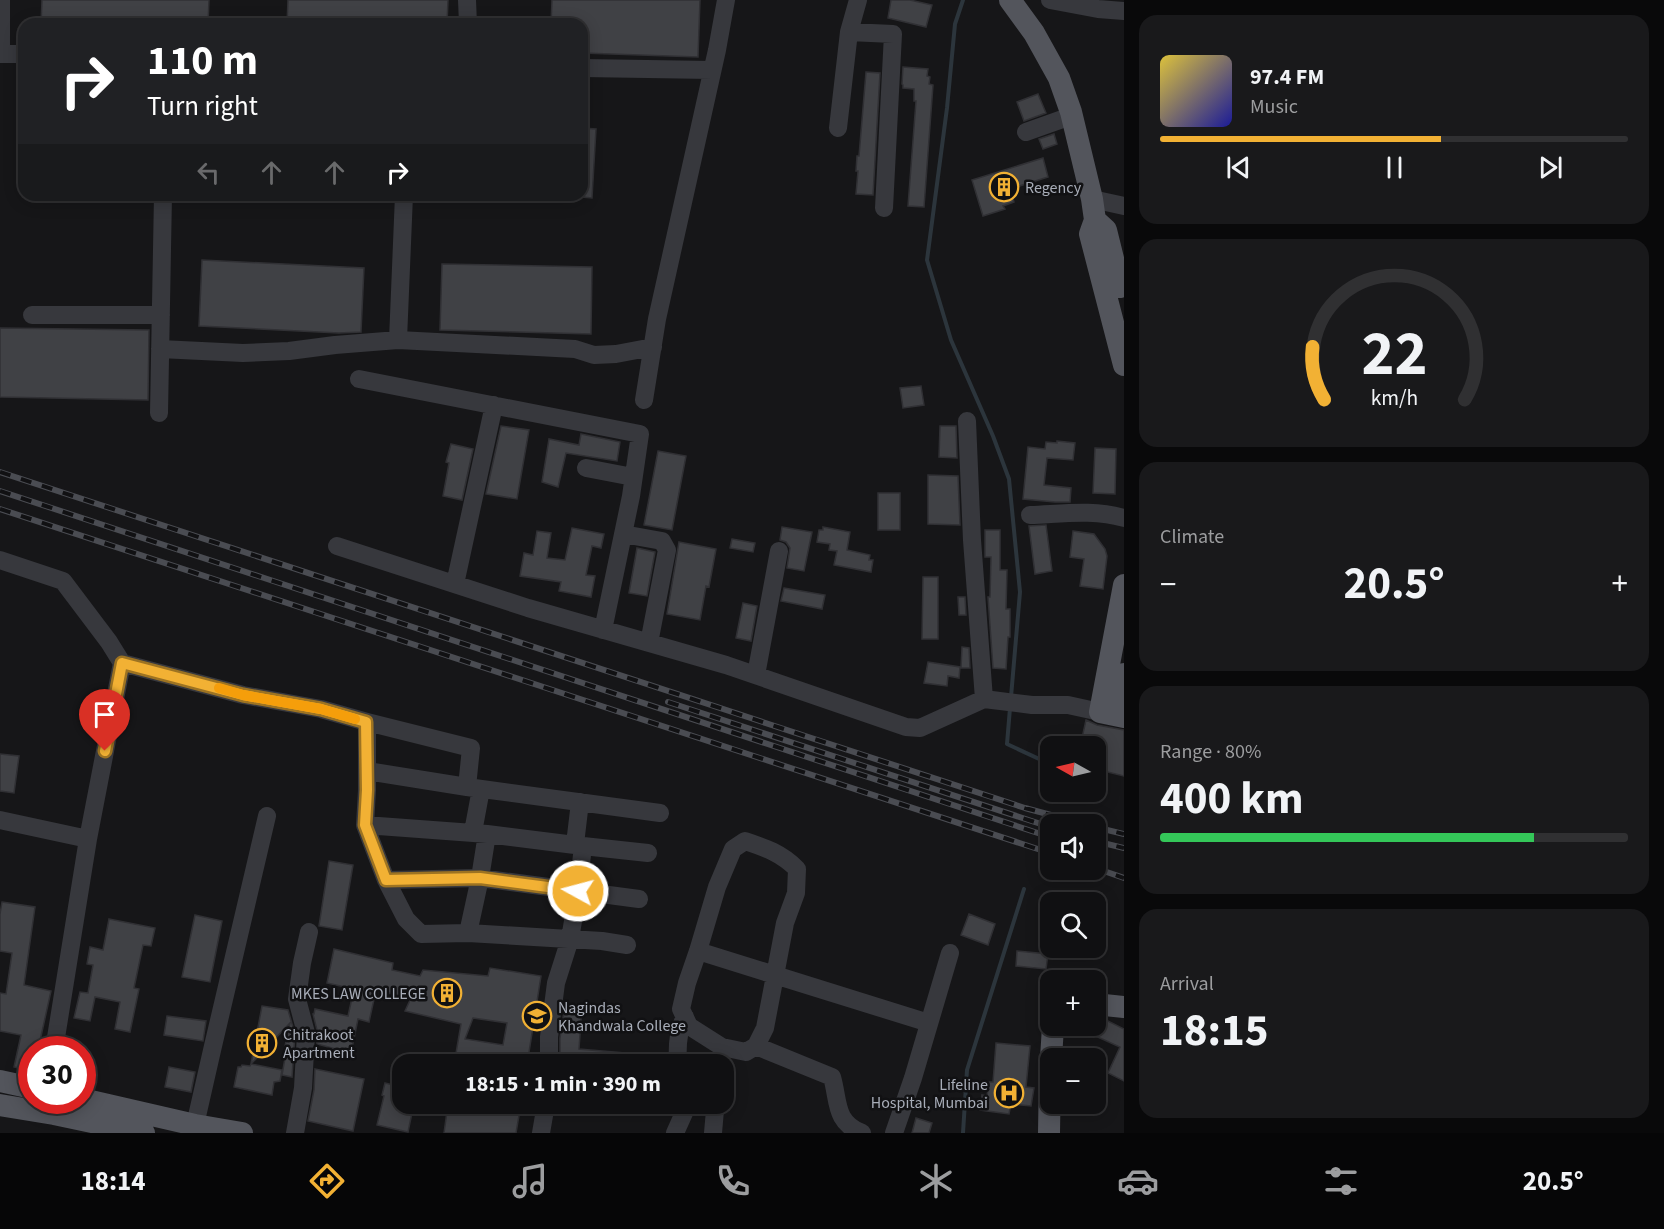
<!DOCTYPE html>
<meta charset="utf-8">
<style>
:root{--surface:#101012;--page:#19191b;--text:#f1f3f6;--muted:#9c9d9f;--line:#303032;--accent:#f2b134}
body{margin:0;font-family:"Source Sans 3",sans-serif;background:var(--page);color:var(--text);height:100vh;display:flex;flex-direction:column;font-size:22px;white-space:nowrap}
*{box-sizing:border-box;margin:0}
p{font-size:20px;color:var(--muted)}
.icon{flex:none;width:33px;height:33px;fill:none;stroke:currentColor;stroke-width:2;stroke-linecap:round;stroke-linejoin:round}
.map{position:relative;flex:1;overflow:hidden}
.details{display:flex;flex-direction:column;gap:15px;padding:15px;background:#09090a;width:540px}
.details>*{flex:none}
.banner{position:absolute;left:18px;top:18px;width:570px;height:183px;border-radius:18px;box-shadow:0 3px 15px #0003,0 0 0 2px var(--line);background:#202124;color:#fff;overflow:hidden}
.needle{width:39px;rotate:278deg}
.controls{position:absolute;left:1040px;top:736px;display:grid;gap:12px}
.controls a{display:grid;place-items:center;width:66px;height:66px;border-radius:12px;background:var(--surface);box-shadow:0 3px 15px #0003,0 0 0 2px var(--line);font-size:30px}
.speed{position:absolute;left:18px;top:1036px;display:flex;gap:12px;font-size:30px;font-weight:700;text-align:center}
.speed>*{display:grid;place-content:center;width:78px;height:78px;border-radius:50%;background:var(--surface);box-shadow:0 3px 15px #0003,0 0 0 2px var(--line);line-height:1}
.speed .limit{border:9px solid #d22;background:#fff;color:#111}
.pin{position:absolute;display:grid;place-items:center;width:51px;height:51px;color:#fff;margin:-62px -26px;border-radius:50% 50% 50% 0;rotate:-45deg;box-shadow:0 0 6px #0007}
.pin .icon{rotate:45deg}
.me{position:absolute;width:66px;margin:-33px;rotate:277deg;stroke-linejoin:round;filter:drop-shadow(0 0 4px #0008)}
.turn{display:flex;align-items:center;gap:21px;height:126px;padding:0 30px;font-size:27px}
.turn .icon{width:78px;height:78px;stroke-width:2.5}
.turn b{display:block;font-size:42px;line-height:51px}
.lanes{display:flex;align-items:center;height:57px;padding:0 30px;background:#0003;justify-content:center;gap:30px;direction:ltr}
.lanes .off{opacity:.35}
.big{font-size:45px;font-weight:700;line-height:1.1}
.details .card{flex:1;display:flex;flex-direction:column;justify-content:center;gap:9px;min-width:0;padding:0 21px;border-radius:18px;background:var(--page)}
.details .dial{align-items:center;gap:0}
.dial svg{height:156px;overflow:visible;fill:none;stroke:var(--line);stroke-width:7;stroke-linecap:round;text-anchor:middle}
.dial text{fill:var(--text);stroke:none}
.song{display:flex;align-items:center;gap:18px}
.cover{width:72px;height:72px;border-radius:9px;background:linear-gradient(135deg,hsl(50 70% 55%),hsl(240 70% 35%))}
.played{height:6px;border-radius:3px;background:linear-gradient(90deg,var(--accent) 60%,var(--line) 60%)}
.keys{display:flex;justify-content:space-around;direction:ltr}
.heat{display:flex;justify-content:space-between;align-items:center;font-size:33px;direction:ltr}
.charge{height:9px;border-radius:4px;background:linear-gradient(90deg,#34c759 80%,var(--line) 0)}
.trip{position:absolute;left:392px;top:1054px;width:342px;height:60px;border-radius:18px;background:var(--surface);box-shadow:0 3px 15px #0003,0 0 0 2px var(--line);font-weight:700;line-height:60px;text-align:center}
.tabs{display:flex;height:96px;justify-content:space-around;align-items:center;background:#060607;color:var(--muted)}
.tabs .icon{width:42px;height:42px}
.tabs .selected{color:var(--accent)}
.tabs b{font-size:27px;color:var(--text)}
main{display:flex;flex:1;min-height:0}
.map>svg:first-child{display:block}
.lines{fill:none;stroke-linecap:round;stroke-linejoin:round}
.stream{stroke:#2c353c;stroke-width:4}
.building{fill:#404145;stroke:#303034;stroke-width:1.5;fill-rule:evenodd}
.minor{stroke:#37383d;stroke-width:18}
.major{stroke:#53555c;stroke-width:22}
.rail-casing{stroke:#4a4c52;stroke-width:6}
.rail{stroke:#111113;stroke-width:4;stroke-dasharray:11;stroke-linecap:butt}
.route-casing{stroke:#9d7322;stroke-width:15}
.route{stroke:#f2b134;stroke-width:10}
.slow{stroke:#f59e0b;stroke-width:10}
.labels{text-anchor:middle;stroke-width:5;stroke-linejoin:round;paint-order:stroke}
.poi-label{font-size:16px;fill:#a8adb8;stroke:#111113;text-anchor:start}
</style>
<main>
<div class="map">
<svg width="1124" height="1133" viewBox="0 0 1124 1133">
<rect width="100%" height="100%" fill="#161618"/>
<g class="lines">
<path class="stream" d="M963 0 955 24 947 108 927 260 951 340 993 436 1009 479 1020 592 1011 697
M1010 708 1007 744 1050 764
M963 1133 967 1070 1024 889"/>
</g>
<path class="building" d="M42 0H209L208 24H41Z
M288 0H448L447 24H287Z
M552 0H700L698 57 582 53V24H551Z
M891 0H910L932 5 926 27 888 18Z
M903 67 928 69 927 76 930 77 929 84 933 85 924 207 908 206 916 101H914V89L903 88V85L902 84Z
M866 72 880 73 873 195 856 194 858 171H856L857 156H859Z
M1038 94 1046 113 1024 121 1017 102Z
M582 128 596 129 592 198 582 197Z
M1054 134 1057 144 1043 149 1039 139Z
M1043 158 1048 177 1010 189 1014 202 1003 206 1005 209 983 216 972 180Z
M202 260 364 268 361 332 339 333 199 326Z
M442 264 592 267 591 334 440 330Z
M0 328 149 330 148 400 0 397Z
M921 386 924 405 903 408 900 388Z
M501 426 529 430 517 499 486 494Z
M940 426H956L957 458 939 457Z
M581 434 620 442 617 461 566 453 558 487 542 482 549 439 579 445Z
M1057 441 1075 443 1073 460 1047 458 1044 485 1071 488 1070 502H1055L1023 499 1028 447 1045 449 1046 442 1057 443Z
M451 444 473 449 462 500 443 496 449 463 446 462Z
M1095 448 1116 449 1115 494 1093 493Z
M658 451 686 456 672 530 644 525Z
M928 475 958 476 960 525 928 524Z
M878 493H900V530H878Z
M1046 525 1052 571 1035 574 1029 526Z
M782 527 812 532 804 571 787 568 790 548 786 542 780 540Z
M823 527 850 532 847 550 870 555 869 560H873L871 572 834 565 837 551 829 550 830 544 817 542 819 530H823Z
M572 528 604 534 601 548 592 546 586 575 595 576 591 597 559 591 561 582 520 576 524 553 533 555 537 531 551 533 547 558 565 560Z
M985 530H1000V570H1007L1006 609H1010V637H1008L1006 669 993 668 988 597H990L991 557H985Z
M1073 531 1094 534 1105 549 1107 556 1103 589 1080 586 1084 559 1070 557Z
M732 539 755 543 753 552 730 548Z
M679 542 716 549 709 587 706 586 700 620 667 614Z
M637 548 655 552 647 596 629 593Z
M923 577H938V639H922Z
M784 588 825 595 822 609 781 601Z
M958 597H965L966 615H959Z
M743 603 757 606 751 641 736 638Z
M962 647 969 648 970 668H961Z
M928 662 960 667 959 678 948 676 947 686 924 683Z
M1086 720 1097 725 1124 730V776L1095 769V747H1080Z
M0 754 19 756 14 793 0 791Z
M329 861 353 865 342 930 319 926Z
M2 902 35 907 24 985 51 991 38 1050H32V1071L14 1067 21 1035 0 1031V993L6 994 12 953 0 951V914Z
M969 914 995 924 988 945 961 935Z
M195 915 222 921 210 982 182 977Z
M109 919 155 928 151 946 143 945 134 988 139 989 130 1032 115 1029 120 1002 95 997 90 1021 74 1018 80 992 88 993 93 965 87 964 90 947 103 950Z
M334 949 393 963 392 970 420 976 423 970 488 976 490 968 541 976 527 1065H454L461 1024 405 1011 411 998 376 990 369 1022 358 1019 351 1053 317 1044V1030L313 1014H314L315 1009 348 1016 354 989 327 983ZM473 1018 507 1023 503 1045 465 1039Z
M1017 951 1048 954 1046 969 1016 966Z
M565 1004 582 1005 579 1049 637 1054 636 1065H571L572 1055 560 1054V1038Z
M262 1006 288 1010 295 1034 292 1077 282 1075 287 1047 285 1046 290 1023 251 1064Z
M167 1016 206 1021 203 1041 164 1035Z
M1096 1018H1102L1124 1029V1081L1108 1073 1120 1047 1089 1033 1092 1026H1095Z
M996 1043 1030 1046 1026 1087 1034 1088 1031 1106 1011 1104 1009 1114 980 1110 982 1095 987 1096 989 1082H993Z
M251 1064 282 1070 280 1081 274 1082 272 1095 234 1087 238 1067H241L242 1065 250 1066Z
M169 1067 195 1072 191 1092 165 1087Z
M315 1069 364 1079 353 1131 308 1121 314 1090Z
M385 1083 402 1087V1104H405L404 1111 412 1113 408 1132 377 1125 384 1096 382 1095Z
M448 1104H521L516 1133H444Z
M916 1118 932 1123 929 1133H912Z"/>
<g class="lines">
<path class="minor" d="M467 0 468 24
M1050 0 1098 9 1124 11
M849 32 893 34 884 208
M0 54H24
M1 54V0
M582 68 712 70
M838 128 849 32 858 0
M1026 132 1071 116
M404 195 398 340 575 349 594 355 616 354 653 347
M1092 199 1124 206
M32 315H161
M160 349 243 353 289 351 335 345 398 340
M359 379 640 434 631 496 603 630
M644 400 657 319 717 50 726 0
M159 413 163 195
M967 421 972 540 984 699
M586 468 633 477
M1030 515C1061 514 1094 509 1124 518
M623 534 662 541 667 550 649 643
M337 546 528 608 726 665 906 727 920 728 984 699 1032 705H1068L1100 712
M0 560 63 581 109 642 122 663
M455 584 494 405
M756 675 779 551
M367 722 471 748 467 787 367 771
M467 787 660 813
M0 820 88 839
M365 825 487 834 480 878 468 933 602 941 627 945
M473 832 481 789
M487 834 583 846 578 891 570 939 556 983 549 1037V1065
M745 841C766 848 781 853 797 869L796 893 785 923 765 1028 756 1046 746 1052 722 1047 689 1026 681 1009 687 983 698 951 717 887 733 849Z
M575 844 580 802
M583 846 648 853
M386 880 406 919 421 934 468 933
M698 951 929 1023
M756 1046 832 1077C839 1101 834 1122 862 1133
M54 1050 88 839 122 663 243 695 321 709 367 722V790L365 825 386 880 480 878 639 899
M678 1065C677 1049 677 1031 685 1017
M711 1104 715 1110 713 1133
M195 1125 213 1046 267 816
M295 1133 303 1088 306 1033 297 999 302 963 309 932
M541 1133 546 1104
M675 1133 688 1104
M894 1133 913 1078 950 953"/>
<path class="major" d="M1010 0 1034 33 1059 78 1071 112 1092 199 1095 220 1090 234 1124 365
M1095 220 1106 230 1120 287
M1124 585 1100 712 1124 717
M1116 715 1124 674
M1095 1004 1124 1007
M1051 1059 1053 1026
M0 1081 32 1088
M82 1099 195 1125 242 1133
M0 1105 54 1114 144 1133
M1049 1133 1050 1070"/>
<g class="rail-casing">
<path id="rail" d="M0 472 1025 808 1088 825
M0 491 1050 837
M0 509 1050 853
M668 702 1050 827
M1095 827 1124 834
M1095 841 1124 848
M1095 868 1124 878"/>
</g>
<use href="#rail" class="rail"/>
</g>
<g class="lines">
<g class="route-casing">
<path id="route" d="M105 751 122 663 243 695 321 709 366 722 367 790 365 825 386 880 480 878 578 891"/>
</g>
<use href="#route" class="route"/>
<path class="slow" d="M219 688 243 695 321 709 355 719"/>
</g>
<defs>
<g id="building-ring" transform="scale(1.5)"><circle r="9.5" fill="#111113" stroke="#f2b134" stroke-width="1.5"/><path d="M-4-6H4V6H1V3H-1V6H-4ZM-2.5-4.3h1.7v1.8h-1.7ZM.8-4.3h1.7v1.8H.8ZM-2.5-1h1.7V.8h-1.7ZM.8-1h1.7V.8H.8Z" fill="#f2b134"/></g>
<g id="university-ring" transform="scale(1.5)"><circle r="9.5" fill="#111113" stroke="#f2b134" stroke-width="1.5"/><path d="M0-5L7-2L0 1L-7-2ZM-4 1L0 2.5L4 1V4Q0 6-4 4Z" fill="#f2b134"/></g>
<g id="hospital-ring" transform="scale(1.5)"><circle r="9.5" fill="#111113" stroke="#f2b134" stroke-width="1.5"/><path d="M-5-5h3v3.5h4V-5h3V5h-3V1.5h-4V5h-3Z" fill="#f2b134"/></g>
</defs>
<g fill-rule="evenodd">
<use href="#building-ring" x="1004" y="187"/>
<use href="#building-ring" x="447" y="993"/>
<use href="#university-ring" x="537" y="1016"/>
<use href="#building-ring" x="262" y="1043"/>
<use href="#hospital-ring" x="1009" y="1093"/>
</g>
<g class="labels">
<g class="poi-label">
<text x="1025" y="193">Regency</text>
<text x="426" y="999" text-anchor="end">MKES LAW COLLEGE</text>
<text x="558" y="1013">Nagindas<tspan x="558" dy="18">Khandwala College</tspan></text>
<text x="283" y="1040">Chitrakoot<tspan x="283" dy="18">Apartment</tspan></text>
<text x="988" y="1090" text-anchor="end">Lifeline<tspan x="988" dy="18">Hospital, Mumbai</tspan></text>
</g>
</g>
</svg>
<div class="controls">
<a><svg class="needle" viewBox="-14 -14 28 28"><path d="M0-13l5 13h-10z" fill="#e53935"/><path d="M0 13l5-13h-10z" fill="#9c9d9f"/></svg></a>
<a><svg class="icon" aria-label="sound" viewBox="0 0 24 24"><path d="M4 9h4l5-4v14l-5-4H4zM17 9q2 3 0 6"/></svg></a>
<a><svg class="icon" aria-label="search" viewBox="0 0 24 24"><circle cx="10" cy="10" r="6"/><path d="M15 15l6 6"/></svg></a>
<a>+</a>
<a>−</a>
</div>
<div class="speed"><div class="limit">30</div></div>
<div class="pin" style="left:105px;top:751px;background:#d93025"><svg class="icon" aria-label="arrive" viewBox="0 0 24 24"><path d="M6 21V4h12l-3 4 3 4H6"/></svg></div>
<svg class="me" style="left:578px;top:891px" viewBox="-20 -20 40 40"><circle r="17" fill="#f2b134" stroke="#fff" stroke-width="3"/><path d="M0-11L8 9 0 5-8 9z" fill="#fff"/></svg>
<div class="trip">18:15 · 1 min · 390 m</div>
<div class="banner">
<div class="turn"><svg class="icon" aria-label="right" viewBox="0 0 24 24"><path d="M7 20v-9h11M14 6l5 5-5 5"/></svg><div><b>110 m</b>Turn right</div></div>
<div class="lanes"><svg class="icon off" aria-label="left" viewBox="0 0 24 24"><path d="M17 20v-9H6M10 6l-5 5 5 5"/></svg><svg class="icon off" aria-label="ahead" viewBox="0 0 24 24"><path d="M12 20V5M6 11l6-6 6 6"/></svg><svg class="icon off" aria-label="ahead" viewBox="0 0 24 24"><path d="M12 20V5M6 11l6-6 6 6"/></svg><svg class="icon" aria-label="right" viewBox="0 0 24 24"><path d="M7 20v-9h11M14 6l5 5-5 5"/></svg></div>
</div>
</div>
<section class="details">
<div class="card">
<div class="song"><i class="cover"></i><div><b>97.4 FM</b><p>Music</p></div></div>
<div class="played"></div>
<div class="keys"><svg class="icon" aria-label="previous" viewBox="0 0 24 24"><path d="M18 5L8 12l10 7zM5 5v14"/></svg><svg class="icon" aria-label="pause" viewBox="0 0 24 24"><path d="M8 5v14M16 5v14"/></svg><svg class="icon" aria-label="next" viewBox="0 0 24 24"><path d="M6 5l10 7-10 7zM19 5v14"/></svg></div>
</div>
<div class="card dial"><svg viewBox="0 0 100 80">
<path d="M14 69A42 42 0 1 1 86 69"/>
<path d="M14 69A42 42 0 0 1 8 42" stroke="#f2b134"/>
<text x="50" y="56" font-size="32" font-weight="700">22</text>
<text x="50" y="72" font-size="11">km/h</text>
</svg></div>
<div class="card"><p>Climate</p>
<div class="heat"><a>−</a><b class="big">20.5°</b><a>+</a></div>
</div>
<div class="card"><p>Range · 80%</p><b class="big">400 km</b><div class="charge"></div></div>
<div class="card"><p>Arrival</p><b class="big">18:15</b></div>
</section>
</main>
<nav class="tabs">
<b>18:14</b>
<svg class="icon selected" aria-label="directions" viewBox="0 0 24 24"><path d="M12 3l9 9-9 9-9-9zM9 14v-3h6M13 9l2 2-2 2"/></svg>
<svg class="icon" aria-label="music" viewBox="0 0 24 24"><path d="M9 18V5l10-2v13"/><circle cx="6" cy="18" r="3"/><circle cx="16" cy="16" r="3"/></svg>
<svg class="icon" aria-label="phone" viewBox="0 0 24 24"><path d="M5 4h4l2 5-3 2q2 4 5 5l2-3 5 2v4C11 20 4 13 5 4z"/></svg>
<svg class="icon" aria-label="climate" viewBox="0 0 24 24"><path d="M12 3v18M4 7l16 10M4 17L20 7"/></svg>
<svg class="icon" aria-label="car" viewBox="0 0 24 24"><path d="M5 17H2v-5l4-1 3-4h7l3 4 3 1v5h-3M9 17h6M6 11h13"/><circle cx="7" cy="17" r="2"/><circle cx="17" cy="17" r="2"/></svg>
<svg class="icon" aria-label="filters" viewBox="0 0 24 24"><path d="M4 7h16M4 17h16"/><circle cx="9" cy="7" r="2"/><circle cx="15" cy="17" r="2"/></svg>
<b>20.5°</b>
</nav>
